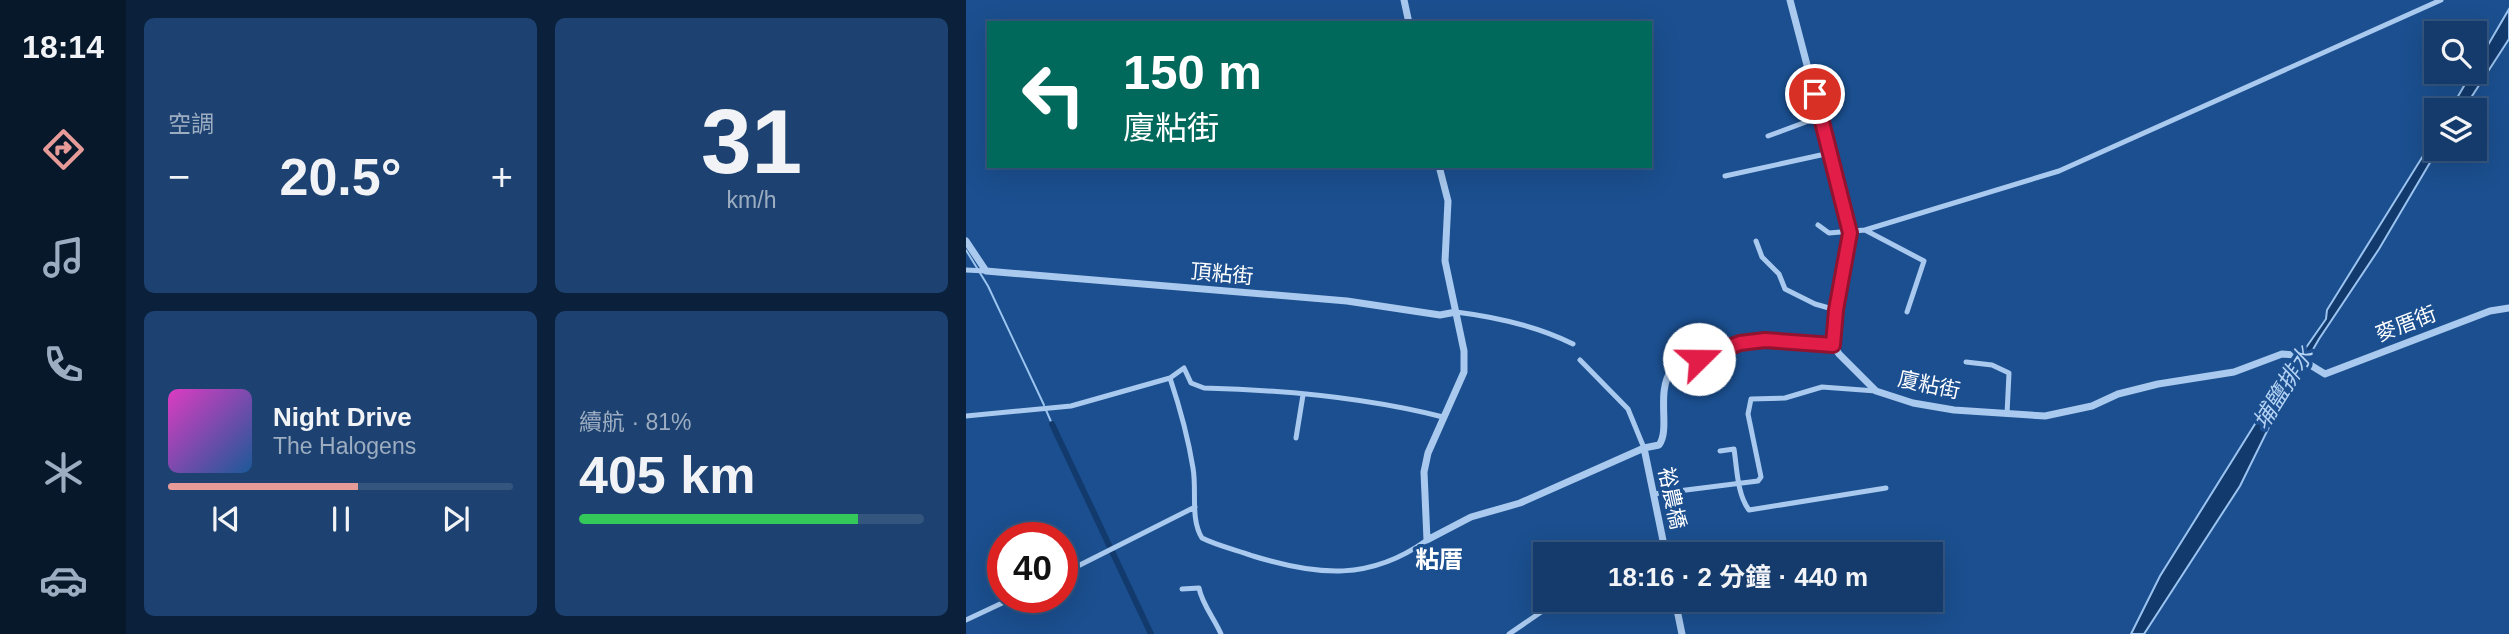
<!DOCTYPE html>
<html lang="zh-TW">
<meta charset="utf-8">
<style>
:root{--surface:#143b6b;--page:#1d4271;--text:#f1f3f6;--muted:#9dadc1;--line:#33557e;--accent:#e69b98}
body{margin:0;font-family:Arial,"Noto Sans TC",sans-serif;background:var(--page);color:var(--text);height:100vh;display:flex;flex-direction:column;font-size:26px;white-space:nowrap}
*{box-sizing:border-box;margin:0}
p{font-size:23px;color:var(--muted)}
.icon{flex:none;width:38px;height:38px;fill:none;stroke:currentColor;stroke-width:2;stroke-linecap:round;stroke-linejoin:round}
.map{position:relative;flex:1;overflow:hidden}
.drawer{display:flex;flex-direction:column;gap:18px;padding:18px;background:#0b203b;width:840px}
.drawer>*{flex:none}
.hud{position:absolute;left:21px;top:21px;width:665px;height:147px;border-radius:0px;box-shadow:0 7px 28px #0002,0 0 0 2px var(--line);background:#00695c;color:#fff;overflow:hidden}
.controls{position:absolute;left:1458px;top:21px;display:grid;gap:14px}
.controls a{display:grid;place-items:center;width:63px;height:63px;border-radius:0px;background:var(--surface);box-shadow:0 7px 28px #0002,0 0 0 2px var(--line);font-size:35px}
.speed{position:absolute;left:21px;top:522px;display:flex;gap:14px;font-size:35px;font-weight:700;text-align:center}
.speed>*{display:grid;place-content:center;width:91px;height:91px;border-radius:50%;background:var(--surface);box-shadow:0 7px 28px #0002,0 0 0 2px var(--line);line-height:1}
.speed .limit{border:10px solid #d22;background:#fff;color:#111}
.pin{position:absolute;display:grid;place-items:center;width:60px;height:60px;color:#fff;margin:-30px;border:4px solid #fff;border-radius:50%;box-shadow:0 2px 7px #0007}
.me{position:absolute;width:77px;margin:-38px;rotate:68deg;stroke-linejoin:round;filter:drop-shadow(0 0 5px #0008)}
.turn{display:flex;align-items:center;gap:24px;height:147px;padding:0 21px;font-size:32px}
.turn .icon{width:91px;height:91px;stroke-width:2.5}
.turn b{display:block;font-size:49px;line-height:60px}
.big{font-size:52px;font-weight:700;line-height:1.1}
.drawer .tile{flex:1;display:flex;flex-direction:column;justify-content:center;gap:10px;min-width:0;padding:0 24px;border-radius:10px;background:var(--page)}
.drawer .dial{align-items:center;gap:0}
.dial b{font-size:91px;line-height:1}
.song{display:flex;align-items:center;gap:21px}
.cover{width:84px;height:84px;border-radius:10px;background:linear-gradient(135deg,hsl(310 70% 55%),hsl(210 70% 35%))}
.played{height:7px;border-radius:4px;background:linear-gradient(90deg,var(--accent) 55%,var(--line) 55%)}
.keys{display:flex;justify-content:space-around;direction:ltr}
.heat{display:flex;justify-content:space-between;align-items:center;font-size:38px;direction:ltr}
.charge{height:10px;border-radius:5px;background:linear-gradient(90deg,#34c759 81%,var(--line) 0)}
.drawer .tiles{flex:1;display:grid;gap:18px;grid-template-columns:repeat(2,1fr)}
.trip{position:absolute;left:567px;top:542px;width:410px;height:70px;border-radius:0px;background:var(--surface);box-shadow:0 7px 28px #0002,0 0 0 2px var(--line);font-weight:700;line-height:70px;text-align:center}
main{display:flex;flex:1;min-height:0}
.tabs{display:flex;flex-direction:column;width:126px;justify-content:space-around;align-items:center;background:#08182b;color:var(--muted)}
.tabs .icon{width:49px;height:49px}
.tabs .selected{color:var(--accent)}
.tabs b{font-size:32px;color:var(--text)}
.map>svg:first-child{display:block}
.water{fill:#123a6d;stroke:#9cc4f0;stroke-width:2}
.lines{fill:none;stroke-linecap:round;stroke-linejoin:round}
.stream{stroke:#9cc4f0;stroke-width:2}
.canal{stroke:#123a6d;stroke-width:6}
.minor{stroke:#a9c9ee;stroke-width:5}
.tertiary{stroke:#a9c9ee;stroke-width:7}
.route-casing{stroke:#92132f;stroke-width:18}
.route{stroke:#e11d48;stroke-width:12}
.labels{text-anchor:middle;stroke-width:7;stroke-linejoin:round;paint-order:stroke}
.street-label{font-size:21px;fill:#fff;stroke:#1b4f8f}
.water-label{font-size:23px;font-style:italic;fill:#b5d3f5;stroke:#1b4f8f}
.quarter-label{font-size:24px;font-weight:bold;fill:#fff;stroke:#1b4f8f}
</style>
<main>
<nav class="tabs">
<b>18:14</b>
<svg class="icon selected" aria-label="directions" viewBox="0 0 24 24"><path d="M12 3l9 9-9 9-9-9zM9 14v-3h6M13 9l2 2-2 2"/></svg>
<svg class="icon" aria-label="music" viewBox="0 0 24 24"><path d="M9 18V5l10-2v13"/><circle cx="6" cy="18" r="3"/><circle cx="16" cy="16" r="3"/></svg>
<svg class="icon" aria-label="phone" viewBox="0 0 24 24"><path d="M5 4h4l2 5-3 2q2 4 5 5l2-3 5 2v4C11 20 4 13 5 4z"/></svg>
<svg class="icon" aria-label="climate" viewBox="0 0 24 24"><path d="M12 3v18M4 7l16 10M4 17L20 7"/></svg>
<svg class="icon" aria-label="car" viewBox="0 0 24 24"><path d="M5 17H2v-5l4-1 3-4h7l3 4 3 1v5h-3M9 17h6M6 11h13"/><circle cx="7" cy="17" r="2"/><circle cx="17" cy="17" r="2"/></svg>
</nav>
<section class="drawer">
<div class="tiles">
<div class="tile"><p>空調</p>
<div class="heat"><a>−</a><b class="big">20.5°</b><a>+</a></div>
</div>
<div class="tile dial"><b>31</b><p>km/h</p></div>
<div class="tile">
<div class="song"><i class="cover"></i><div><b>Night Drive</b><p>The Halogens</p></div></div>
<div class="played"></div>
<div class="keys"><svg class="icon" aria-label="previous" viewBox="0 0 24 24"><path d="M18 5L8 12l10 7zM5 5v14"/></svg><svg class="icon" aria-label="pause" viewBox="0 0 24 24"><path d="M8 5v14M16 5v14"/></svg><svg class="icon" aria-label="next" viewBox="0 0 24 24"><path d="M6 5l10 7-10 7zM19 5v14"/></svg></div>
</div>
<div class="tile"><p>續航 · 81%</p><b class="big">405 km</b><div class="charge"></div></div>
</div>
</section>
<div class="map">
<svg width="1543" height="634" viewBox="0 0 1543 634">
<rect width="100%" height="100%" fill="#1b4f8f"/>
<path class="water" d="M1543 9V39L1497 110H1484Z
M1470 135 1472 149 1413 249 1353 339 1309 415 1274 486 1178 634H1165L1194 576 1309 392 1360 319 1361 310Z"/>
<g class="lines">
<path class="stream" d="M0 250 22 286 78 405
M80 410 86 424"/>
<path class="canal" d="M86 424 185 634"/>
<path class="minor" d="M802 136 856 116
M759 176 864 153
M852 225 863 233 899 230 1093 171 1475 0
M899 230 958 261 941 312
M790 241 796 257 813 274 819 289 849 304 870 310
M0 270 20 271
M490 312C530 317 571 326 607 344
M614 360 662 409 678 448
M1000 362 1026 365 1043 373 1041 414
M204 378C214 408 222 437 227 468 231 490 224 519 236 538 252 546 271 550 287 556 352 576 404 581 461 540
M0 416 105 406 204 378 218 368 225 383 238 388C319 390 398 397 477 417
M330 438 337 395
M754 451 768 449C771 468 771 494 783 510L920 488
M688 494 792 481 795 477 782 414 785 399 819 398 856 387 910 391
M96 574 229 507
M216 589 233 588C236 604 248 618 255 634
M0 620 49 597
M543 634 581 608 638 600"/>
<path class="tertiary" d="M438 0 443 23
M824 0 885 233 870 310 867 345 873 354 910 391 947 403 988 410 1079 416 1126 406 1152 394 1192 384 1268 372 1316 354 1328 355 1359 374 1524 311 1543 308
M473 166 482 201 479 261 498 351V372L462 453 458 472 461 540 505 517 554 503 678 448 693 445C705 429 689 392 706 369L777 343 799 340 867 345
M0 241 20 271 381 301 474 315 490 312
M678 448 700 555
M709 600 716 634"/>
</g>
<g class="lines">
<g class="route-casing">
<path id="route" d="M733 359 774 343 799 340 867 345 870 310 884 233 849 94"/>
</g>
<use href="#route" class="route"/>
</g>
<g class="labels">
<g class="street-label">
<text transform="translate(256 274) rotate(5)" y="7">頂粘街</text>
<text transform="translate(1440 324) rotate(-21)" y="7">麥厝街</text>
<text transform="translate(963 385) rotate(12)" y="7">廈粘街</text>
<text transform="translate(706 498) rotate(78)" y="7">裕農橋</text>
</g>
<g class="water-label">
<text transform="translate(1317 388) rotate(-58)" y="8">埔鹽排水</text>
</g>
<g class="quarter-label">
<text x="473" y="568">粘厝</text>
</g>
</g>
</svg>
<div class="controls">
<a><svg class="icon" aria-label="search" viewBox="0 0 24 24"><circle cx="10" cy="10" r="6"/><path d="M15 15l6 6"/></svg></a>
<a><svg class="icon" aria-label="layers" viewBox="0 0 24 24"><path d="M12 4l9 5-9 5-9-5zM3 14l9 5 9-5"/></svg></a>
</div>
<div class="speed"><div class="limit">40</div></div>
<div class="pin" style="left:849px;top:94px;background:#d93025"><svg class="icon" aria-label="arrive" viewBox="0 0 24 24"><path d="M6 21V4h12l-3 4 3 4H6"/></svg></div>
<svg class="me" style="left:733px;top:359px" viewBox="-20 -20 40 40"><circle r="19" fill="#fff"/><path d="M0-13L10 11 0 6-10 11z" fill="#e11d48"/></svg>
<div class="trip">18:16 · 2 分鐘 · 440 m</div>
<div class="hud">
<div class="turn"><svg class="icon" aria-label="left" viewBox="0 0 24 24"><path d="M17 20v-9H6M10 6l-5 5 5 5"/></svg><div><b>150 m</b>廈粘街</div></div>
</div>
</div>
</main>
